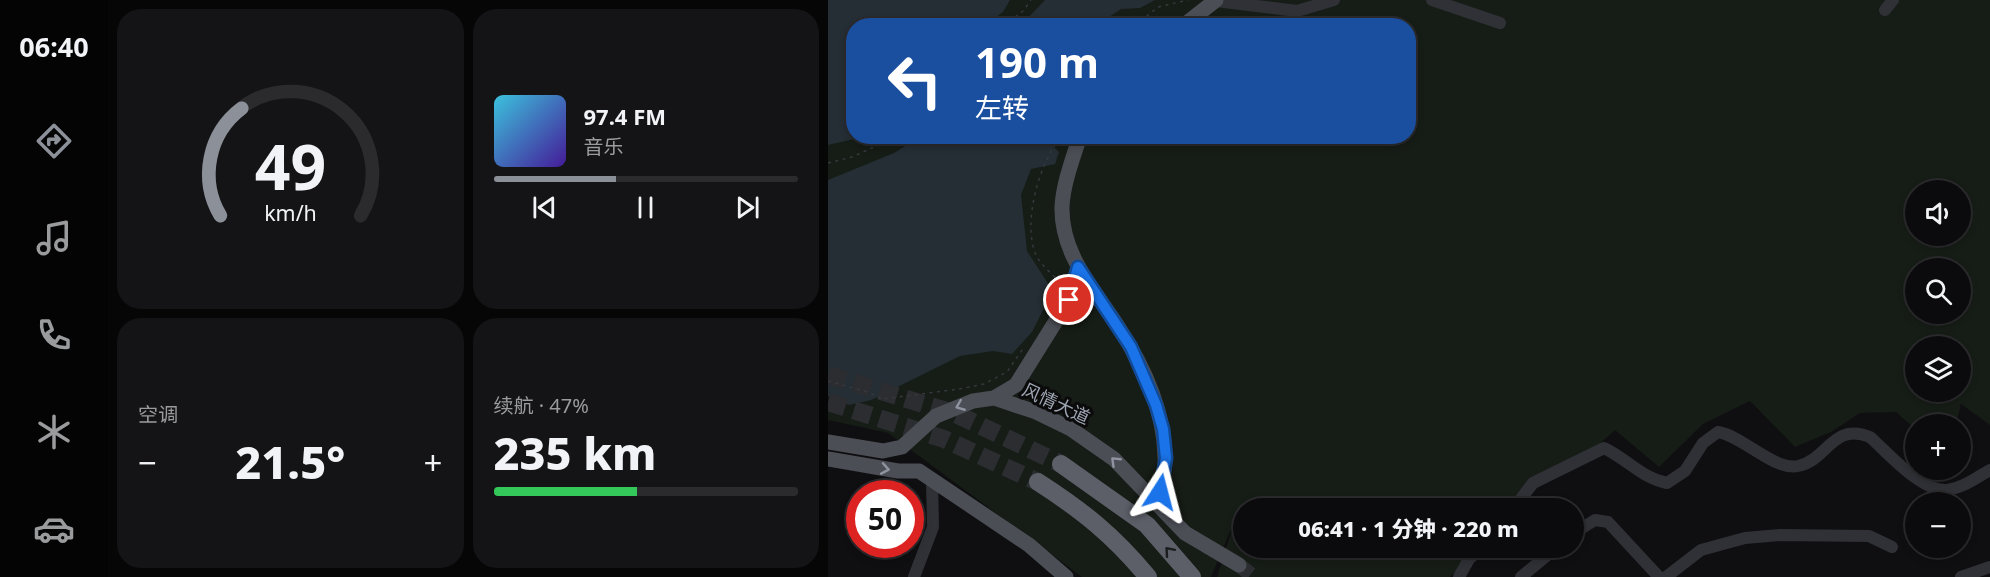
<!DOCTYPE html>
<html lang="zh">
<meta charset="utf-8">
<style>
:root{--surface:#0b0b0d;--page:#141416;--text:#f1f3f6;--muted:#9a9b9d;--line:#2b2b2e;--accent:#8c9099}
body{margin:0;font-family:"Noto Sans","Noto Sans SC",sans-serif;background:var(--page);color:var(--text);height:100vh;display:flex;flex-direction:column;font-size:22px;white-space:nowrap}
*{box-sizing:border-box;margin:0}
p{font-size:20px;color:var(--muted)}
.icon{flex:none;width:33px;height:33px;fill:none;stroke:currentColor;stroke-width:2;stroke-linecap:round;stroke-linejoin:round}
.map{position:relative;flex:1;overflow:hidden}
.side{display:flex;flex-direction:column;gap:9px;padding:9px;background:#060607;width:720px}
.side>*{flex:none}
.top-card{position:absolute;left:18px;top:18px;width:570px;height:126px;border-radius:24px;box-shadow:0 3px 9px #0003,0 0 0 2px var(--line);background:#1a4fa0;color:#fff;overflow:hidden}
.fabs{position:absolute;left:1077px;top:180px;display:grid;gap:12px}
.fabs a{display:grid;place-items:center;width:66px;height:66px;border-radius:50%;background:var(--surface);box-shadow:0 3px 9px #0003,0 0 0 2px var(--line);font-size:30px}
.speed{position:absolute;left:18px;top:480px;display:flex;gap:12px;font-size:30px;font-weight:700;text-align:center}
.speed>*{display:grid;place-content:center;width:78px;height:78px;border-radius:50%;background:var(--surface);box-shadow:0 3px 9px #0003,0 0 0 2px var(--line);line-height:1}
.speed .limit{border:9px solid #d22;background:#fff;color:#111}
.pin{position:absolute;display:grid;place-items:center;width:51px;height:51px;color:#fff;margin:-26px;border:3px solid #fff;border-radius:50%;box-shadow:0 2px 6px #0007}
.me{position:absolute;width:66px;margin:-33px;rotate:9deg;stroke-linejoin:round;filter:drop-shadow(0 0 4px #0008)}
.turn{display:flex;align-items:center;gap:21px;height:126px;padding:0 30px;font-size:27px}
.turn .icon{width:78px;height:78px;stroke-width:2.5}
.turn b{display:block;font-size:42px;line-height:51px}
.big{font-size:45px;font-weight:800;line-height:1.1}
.side .tile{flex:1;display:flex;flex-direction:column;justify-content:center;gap:9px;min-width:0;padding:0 21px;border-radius:24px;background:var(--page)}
.side .dial{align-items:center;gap:0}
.dial svg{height:156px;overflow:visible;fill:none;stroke:var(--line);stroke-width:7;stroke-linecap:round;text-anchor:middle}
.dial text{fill:var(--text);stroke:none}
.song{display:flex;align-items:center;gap:18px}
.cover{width:72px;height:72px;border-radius:9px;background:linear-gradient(135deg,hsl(190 70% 55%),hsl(260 70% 35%))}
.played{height:6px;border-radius:3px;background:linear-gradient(90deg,var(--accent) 40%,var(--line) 40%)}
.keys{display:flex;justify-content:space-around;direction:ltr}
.heat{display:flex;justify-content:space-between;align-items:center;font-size:33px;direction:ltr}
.charge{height:9px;border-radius:4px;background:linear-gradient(90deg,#34c759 47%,var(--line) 0)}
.side .tiles{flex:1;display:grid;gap:9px;grid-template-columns:repeat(2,1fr)}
.trip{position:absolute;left:405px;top:498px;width:351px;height:60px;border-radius:30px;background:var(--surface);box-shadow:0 3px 9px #0003,0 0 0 2px var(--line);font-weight:800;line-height:60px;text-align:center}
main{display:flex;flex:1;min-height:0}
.tab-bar{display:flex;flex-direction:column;width:108px;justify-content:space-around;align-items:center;background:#040405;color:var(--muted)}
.tab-bar .icon{width:42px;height:42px}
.tab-bar .on{color:var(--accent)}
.tab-bar b{font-size:27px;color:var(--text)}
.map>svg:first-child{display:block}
.green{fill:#161c16;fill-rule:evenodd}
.water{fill:#252e35}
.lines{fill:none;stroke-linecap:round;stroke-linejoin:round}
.major-tunnel{stroke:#2c2d31;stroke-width:15;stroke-dasharray:15 8;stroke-linecap:butt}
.highway-tunnel{stroke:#2c2d31;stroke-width:18;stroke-dasharray:18 9;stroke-linecap:butt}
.path{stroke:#36383d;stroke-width:1.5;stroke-dasharray:3 4.5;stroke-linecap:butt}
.minor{stroke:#303136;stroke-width:12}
.major{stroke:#4c4e56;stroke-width:15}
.highway{stroke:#5c5f68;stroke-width:18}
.oneway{stroke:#8e94a0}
.oneway2{stroke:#1b1c1e}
.route-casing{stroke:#114b97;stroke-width:15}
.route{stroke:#1a73e8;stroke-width:10}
.labels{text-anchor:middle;stroke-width:6;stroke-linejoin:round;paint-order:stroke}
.street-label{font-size:18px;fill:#9fa6b3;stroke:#0b0b0c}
</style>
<main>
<nav class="tab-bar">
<b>06:40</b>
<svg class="icon on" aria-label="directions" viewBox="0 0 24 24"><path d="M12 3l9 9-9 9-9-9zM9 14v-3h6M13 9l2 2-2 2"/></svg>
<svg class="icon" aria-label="music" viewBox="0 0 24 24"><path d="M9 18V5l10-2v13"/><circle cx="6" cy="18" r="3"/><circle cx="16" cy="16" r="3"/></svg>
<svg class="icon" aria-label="phone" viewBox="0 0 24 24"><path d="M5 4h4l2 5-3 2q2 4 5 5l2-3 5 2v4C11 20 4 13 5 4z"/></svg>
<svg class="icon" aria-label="climate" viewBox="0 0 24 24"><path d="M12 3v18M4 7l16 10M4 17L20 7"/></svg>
<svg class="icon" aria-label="car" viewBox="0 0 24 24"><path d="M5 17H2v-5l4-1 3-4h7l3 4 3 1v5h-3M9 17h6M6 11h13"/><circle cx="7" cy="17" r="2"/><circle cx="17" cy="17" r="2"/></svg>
</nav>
<section class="side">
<div class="tiles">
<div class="tile dial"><svg viewBox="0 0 100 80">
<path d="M14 69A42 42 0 1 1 86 69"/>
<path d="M14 69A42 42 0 0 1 25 14" stroke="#8c9099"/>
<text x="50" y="56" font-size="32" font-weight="700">49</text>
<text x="50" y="72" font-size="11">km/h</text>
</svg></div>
<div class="tile">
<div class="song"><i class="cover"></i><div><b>97.4 FM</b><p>音乐</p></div></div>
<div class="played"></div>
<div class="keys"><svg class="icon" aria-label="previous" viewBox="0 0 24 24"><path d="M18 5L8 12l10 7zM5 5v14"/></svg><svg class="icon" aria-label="pause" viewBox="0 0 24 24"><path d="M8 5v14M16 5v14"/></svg><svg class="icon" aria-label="next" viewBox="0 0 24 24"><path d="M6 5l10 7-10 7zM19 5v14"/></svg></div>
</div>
<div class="tile"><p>空调</p>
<div class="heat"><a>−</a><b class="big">21.5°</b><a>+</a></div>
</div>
<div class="tile"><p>续航 · 47%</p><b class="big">235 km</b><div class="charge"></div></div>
</div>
</section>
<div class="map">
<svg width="1162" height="577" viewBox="0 0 1162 577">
<rect width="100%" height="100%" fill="#0f0f11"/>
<path class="green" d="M0 0H1162V425L1133 404 1128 424H1088L1087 429 1068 412 1032 413 1003 432 967 447 922 401 875 424 831 467 787 430 758 456 702 481 688 508H416V548H655L622 577H389L407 520 383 577H254L60 433 0 420ZM26 26H580V136H26ZM1088 190H1132V236H1088ZM1088 268H1132V314H1088ZM1088 346H1132V392H1088Z"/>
<path class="water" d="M0 0H182L175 12 157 25 26 26V136L35 137 0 145Z
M217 0H327L312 8 293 9 269 25H193Z
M92 137H220L219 140 231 152 227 164 203 169 193 195 199 251 221 285 220 300 204 332 184 354 165 351 132 356 43 400 21 405 0 396V180L66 153Z"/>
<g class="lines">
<path class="major-tunnel" d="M411 565 426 577"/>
<path class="highway-tunnel" d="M0 375 128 414 233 464
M0 402 116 439 210 482"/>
<path class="path" d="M175 26 195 11 203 0
M307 26 330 7 360 0
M0 163 24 157 70 136
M232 283C224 273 214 267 208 255 194 224 211 161 234 136
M0 381 40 392 54 399 131 389 156 384 179 372 196 347"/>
<path class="minor" d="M604 0 672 23
M388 1 469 11 506 0
M1057 10 1065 0
M686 508 705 483 776 448C799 459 814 478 839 483L857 471 875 443 890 432C915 436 946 471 970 466 1000 460 1004 422 1042 437 1060 453 1094 492 1119 490 1135 488 1149 477 1162 470
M746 533 767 520 780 522 831 577
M86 577 105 527 104 480
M631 577 641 559 653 548
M693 577 728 548
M838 577 873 550 917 538 952 535 1041 536 1064 547
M1133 577 1162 567"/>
<path class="major" d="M355 26 388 0
M252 136C245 158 235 184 234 207 233 254 265 288 289 325 314 363 336 410 337 456 338 468 334 481 332 492
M166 398 188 385 241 300 250 267
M0 442 55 451 74 447 108 416 145 401 166 398 208 412 243 429 286 459 357 533 411 565
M0 459 70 471H91L201 545 238 577"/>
<path class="highway" d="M233 464 319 525 364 577
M210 482C255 511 285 535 320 577"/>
</g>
<defs><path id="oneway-chevron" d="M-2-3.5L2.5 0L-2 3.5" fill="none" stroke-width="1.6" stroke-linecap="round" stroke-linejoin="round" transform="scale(1.5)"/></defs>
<g class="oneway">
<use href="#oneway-chevron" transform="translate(132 406) rotate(158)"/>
<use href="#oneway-chevron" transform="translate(287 461) rotate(-136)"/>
<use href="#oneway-chevron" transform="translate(57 469) rotate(10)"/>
</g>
<use class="oneway2" href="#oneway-chevron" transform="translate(341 551) rotate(-131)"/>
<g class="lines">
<g class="route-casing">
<path id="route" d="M241 300 250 267 303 347 328 405 335 429 338 458 332 492"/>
</g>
<use href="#route" class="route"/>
</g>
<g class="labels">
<g class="street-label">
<text transform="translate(228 404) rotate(25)" y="6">风情大道</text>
</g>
</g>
</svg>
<div class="fabs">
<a><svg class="icon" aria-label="sound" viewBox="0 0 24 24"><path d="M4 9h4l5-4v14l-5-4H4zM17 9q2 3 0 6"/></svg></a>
<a><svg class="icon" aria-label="search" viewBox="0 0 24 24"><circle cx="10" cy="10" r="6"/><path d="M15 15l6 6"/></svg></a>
<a><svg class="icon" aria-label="layers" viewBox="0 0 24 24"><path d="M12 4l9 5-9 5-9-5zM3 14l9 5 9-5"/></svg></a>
<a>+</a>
<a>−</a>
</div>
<div class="speed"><div class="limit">50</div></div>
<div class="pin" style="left:241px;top:300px;background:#d93025"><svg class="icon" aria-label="arrive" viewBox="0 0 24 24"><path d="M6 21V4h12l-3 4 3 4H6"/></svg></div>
<svg class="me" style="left:332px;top:492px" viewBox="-20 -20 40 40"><path d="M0-17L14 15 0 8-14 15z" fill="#1a73e8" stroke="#fff" stroke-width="4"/></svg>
<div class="trip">06:41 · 1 分钟 · 220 m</div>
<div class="top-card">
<div class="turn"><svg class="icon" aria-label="left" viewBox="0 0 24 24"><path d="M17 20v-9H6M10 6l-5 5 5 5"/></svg><div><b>190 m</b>左转</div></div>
</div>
</div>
</main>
